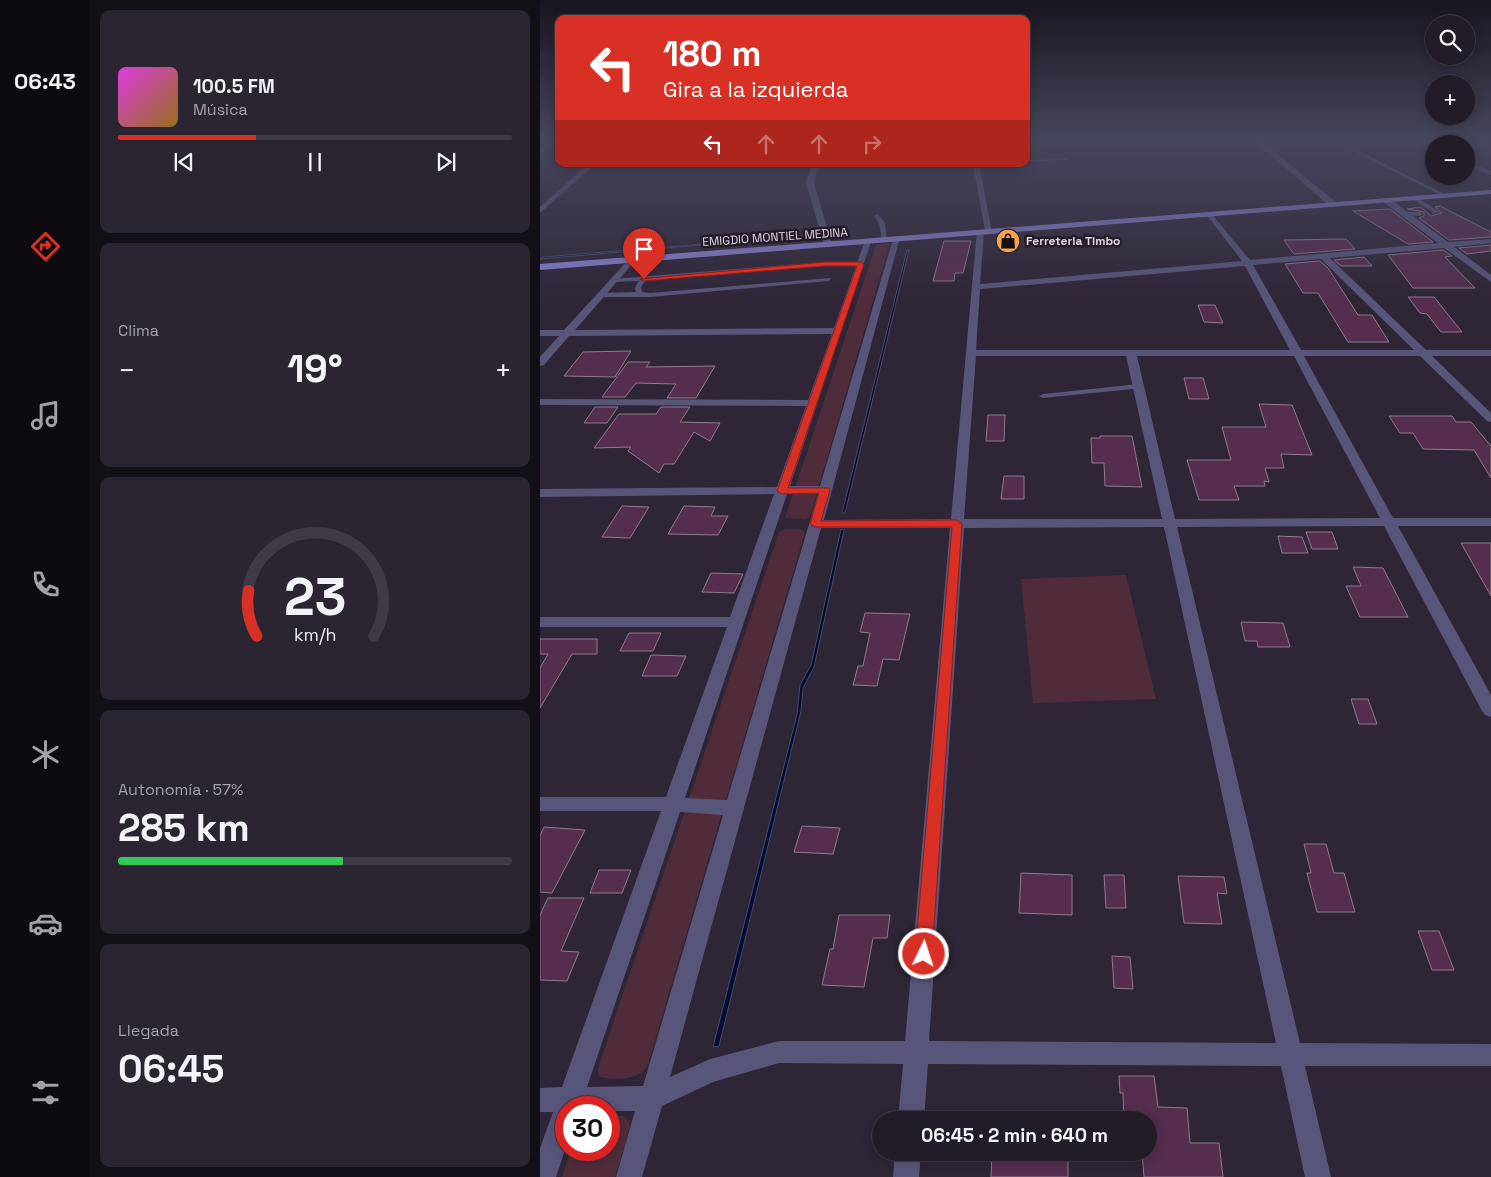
<!DOCTYPE html>
<html lang="es">
<meta charset="utf-8">
<style>
:root{--surface:#221c28;--page:#2a2530;--text:#f1f3f6;--muted:#a2a1a8;--line:#3f3a45;--accent:#d93025}
body{margin:0;font-family:"Space Grotesk",sans-serif;background:var(--page);color:var(--text);height:100vh;display:flex;flex-direction:column;font-size:19px;white-space:nowrap}
*{box-sizing:border-box;margin:0}
p{font-size:16px;color:var(--muted)}
.icon{flex:none;width:28px;height:28px;fill:none;stroke:currentColor;stroke-width:2;stroke-linecap:round;stroke-linejoin:round}
.map{position:relative;flex:1;overflow:hidden}
.drawer{display:flex;flex-direction:column;gap:10px;padding:10px;background:#130f16;width:450px}
.drawer>*{flex:none}
.guide{position:absolute;left:15px;top:15px;width:475px;height:152px;border-radius:10px;box-shadow:0 2px 12px #0003,0 0 0 1px var(--line);background:#d93025;color:#fff;overflow:hidden}
.fabs{position:absolute;left:885px;top:15px;display:grid;gap:10px}
.fabs a{display:grid;place-items:center;width:50px;height:50px;border-radius:50%;background:var(--surface);box-shadow:0 2px 12px #0003,0 0 0 1px var(--line);font-size:25px}
.speed{position:absolute;left:15px;top:1096px;display:flex;gap:10px;font-size:25px;font-weight:700;text-align:center}
.speed>*{display:grid;place-content:center;width:65px;height:65px;border-radius:50%;background:var(--surface);box-shadow:0 2px 12px #0003,0 0 0 1px var(--line);line-height:1}
.speed .limit{border:8px solid #d22;background:#fff;color:#111}
.pin{position:absolute;display:grid;place-items:center;width:42px;height:42px;color:#fff;margin:-51px -21px;border-radius:50% 50% 50% 0;rotate:-45deg;box-shadow:0 0 5px #0007}
.pin .icon{rotate:45deg}
.me{position:absolute;width:55px;margin:-28px;rotate:4deg;stroke-linejoin:round;filter:drop-shadow(0 0 4px #0008)}
.turn{display:flex;align-items:center;gap:18px;height:105px;padding:0 25px;font-size:22px}
.turn .icon{width:65px;height:65px;stroke-width:2.5}
.turn b{display:block;font-size:35px;line-height:42px}
.lanes{display:flex;align-items:center;height:48px;padding:0 25px;background:#0003;justify-content:center;gap:25px;direction:ltr}
.lanes .off{opacity:.35}
.big{font-size:38px;font-weight:700;line-height:1.1}
.drawer .card{flex:1;display:flex;flex-direction:column;justify-content:center;gap:8px;min-width:0;padding:0 18px;border-radius:10px;background:var(--page)}
.drawer .dial{align-items:center;gap:0}
.dial svg{height:130px;overflow:visible;fill:none;stroke:var(--line);stroke-width:7;stroke-linecap:round;text-anchor:middle}
.dial text{fill:var(--text);stroke:none}
.song{display:flex;align-items:center;gap:15px}
.cover{width:60px;height:60px;border-radius:8px;background:linear-gradient(135deg,hsl(300 70% 55%),hsl(40 70% 35%))}
.played{height:5px;border-radius:2px;background:linear-gradient(90deg,var(--accent) 35%,var(--line) 35%)}
.keys{display:flex;justify-content:space-around;direction:ltr}
.heat{display:flex;justify-content:space-between;align-items:center;font-size:28px;direction:ltr}
.charge{height:8px;border-radius:4px;background:linear-gradient(90deg,#34c759 57%,var(--line) 0)}
.trip{position:absolute;left:332px;top:1111px;width:285px;height:50px;border-radius:25px;background:var(--surface);box-shadow:0 2px 12px #0003,0 0 0 1px var(--line);font-weight:700;line-height:50px;text-align:center}
main{display:flex;flex:1;min-height:0}
.tab-bar{display:flex;flex-direction:column;width:90px;justify-content:space-around;align-items:center;background:#0e0b10;color:var(--muted)}
.tab-bar .icon{width:35px;height:35px}
.tab-bar .on{color:var(--accent)}
.tab-bar b{font-size:22px;color:var(--text)}
.map>svg:first-child{display:block}
.green{fill:#502c3b}
.water{fill:#040e34;stroke:#454a68}
.building{fill:#552d4f;stroke:#8f7b8b}
.lines{fill:none;stroke-linecap:round;stroke-linejoin:round}
.lane{fill:#58557b;fill-rule:evenodd}
.street{fill:#58557b;fill-rule:evenodd}
.primary{fill:#877ecc;fill-rule:evenodd}
.route{fill:#d93025;stroke:#8d1f18}
.labels{text-anchor:middle;stroke-width:5;stroke-linejoin:round;paint-order:stroke}
.far-street-label{font-size:12px;fill:#dcd6e1;stroke:#251b2b}
.far-poi-label{font-size:12px;font-weight:bold;fill:#dcd6e1;stroke:#251b2b;text-anchor:start}
</style>
<main>
<nav class="tab-bar">
<b>06:43</b>
<svg class="icon on" aria-label="directions" viewBox="0 0 24 24"><path d="M12 3l9 9-9 9-9-9zM9 14v-3h6M13 9l2 2-2 2"/></svg>
<svg class="icon" aria-label="music" viewBox="0 0 24 24"><path d="M9 18V5l10-2v13"/><circle cx="6" cy="18" r="3"/><circle cx="16" cy="16" r="3"/></svg>
<svg class="icon" aria-label="phone" viewBox="0 0 24 24"><path d="M5 4h4l2 5-3 2q2 4 5 5l2-3 5 2v4C11 20 4 13 5 4z"/></svg>
<svg class="icon" aria-label="climate" viewBox="0 0 24 24"><path d="M12 3v18M4 7l16 10M4 17L20 7"/></svg>
<svg class="icon" aria-label="car" viewBox="0 0 24 24"><path d="M5 17H2v-5l4-1 3-4h7l3 4 3 1v5h-3M9 17h6M6 11h13"/><circle cx="7" cy="17" r="2"/><circle cx="17" cy="17" r="2"/></svg>
<svg class="icon" aria-label="filters" viewBox="0 0 24 24"><path d="M4 7h16M4 17h16"/><circle cx="9" cy="7" r="2"/><circle cx="15" cy="17" r="2"/></svg>
</nav>
<section class="drawer">
<div class="card">
<div class="song"><i class="cover"></i><div><b>100.5 FM</b><p>Música</p></div></div>
<div class="played"></div>
<div class="keys"><svg class="icon" aria-label="previous" viewBox="0 0 24 24"><path d="M18 5L8 12l10 7zM5 5v14"/></svg><svg class="icon" aria-label="pause" viewBox="0 0 24 24"><path d="M8 5v14M16 5v14"/></svg><svg class="icon" aria-label="next" viewBox="0 0 24 24"><path d="M6 5l10 7-10 7zM19 5v14"/></svg></div>
</div>
<div class="card"><p>Clima</p>
<div class="heat"><a>−</a><b class="big">19°</b><a>+</a></div>
</div>
<div class="card dial"><svg viewBox="0 0 100 80">
<path d="M14 69A42 42 0 1 1 86 69"/>
<path d="M14 69A42 42 0 0 1 9 41" stroke="#d93025"/>
<text x="50" y="56" font-size="32" font-weight="700">23</text>
<text x="50" y="72" font-size="11">km/h</text>
</svg></div>
<div class="card"><p>Autonomía · 57%</p><b class="big">285 km</b><div class="charge"></div></div>
<div class="card"><p>Llegada</p><b class="big">06:45</b></div>
</section>
<div class="map">
<svg width="951" height="1177" viewBox="0 0 951 1177">
<rect width="100%" height="100%" fill="#2e2536"/>
<path class="green" d="M350 243 270 516 266 519 245 518 336 245Z
M245 529H261L265 532 108 1064C101 1081 77 1080 60 1077L58 1068 239 532Z
M586 575 616 699 493 703 481 579Z
M83 1116 89 1121 90 1128 75 1177H22L31 1150H69V1117Z"/>
<path class="water" d="M275 235 0 259 3 257Z
M367 250H369L305 513H302Z
M301 529 304 530 274 667 263 688 261 711 179 1046 173 1047 257 714 260 685 271 665Z"/>
<path class="building" d="M900 206 951 232V237L909 240 879 218 884 216V212L867 209 881 207 891 216 902 213 895 207Z
M850 209 893 242 868 244 813 211Z
M806 239 815 249 754 254 744 240Z
M404 241H431L423 273H415L414 281H393Z
M951 245V251L927 254 919 248Z
M903 250 912 256 905 257 935 288H873L848 255Z
M824 257 832 266H801L794 260Z
M780 261 788 268 818 315H832L849 342H808L778 293H763L745 264Z
M868 297H894L922 332H901L887 314 880 313Z
M658 305H675L683 323 664 322Z
M91 351 75 377 24 376 43 352Z
M88 362H110L106 367 175 366 156 398H127L136 384 96 383 85 397H62Z
M644 378H663L669 399H649Z
M719 404 752 405 772 455 741 454 744 468H725L729 482 724 481 725 486H694L699 500H659L647 460H691L682 427H726Z
M55 407H78L67 423H44Z
M121 407H150L140 422 180 423 170 441 154 432 134 464H124L119 473 88 451 91 447 54 448 79 414H116Z
M448 415H465L464 441H446Z
M849 416H912L916 422H931L951 446V478L934 450 883 449 873 433H860Z
M560 436H592L602 487 565 486 564 463H552L551 438H560Z
M464 476H484V499H461Z
M82 506 109 507 90 538 62 537Z
M144 506 175 507 171 516H188L178 535 128 534Z
M766 532H792L798 549H772Z
M738 536 762 537 768 553H742Z
M921 543H951V596Z
M813 567 843 568 868 617H820L806 586H821Z
M171 573 203 574 194 593 162 592Z
M325 613 370 614 359 660 343 659 337 686 313 685 318 666H323L330 633 320 632Z
M701 622 743 623 750 647H718L717 641H705Z
M89 633H121L113 651H80Z
M0 639H57V654H32L0 708V668L8 654H0Z
M111 655 146 656 137 676H102Z
M811 699H828L837 724H819Z
M262 826 300 828 293 854 254 852Z
M4 827 45 830 12 893 0 892V835Z
M764 844H786L794 873H804L815 912H777L767 873H771Z
M59 870H91L82 893H50Z
M481 873 532 875V915L479 913Z
M564 875H584L586 908H566Z
M638 876 684 877 687 894 677 893 682 924 644 923Z
M8 898H44L21 951 39 952 27 981 0 980V915Z
M299 915H350L347 938H333L324 987 282 985 290 949H293Z
M878 931H899L914 970H892Z
M572 956 590 957 593 989 574 988Z
M579 1076H614L618 1107 647 1108 650 1143H679L683 1177H604L602 1152H609V1120H584L583 1093H580Z
M452 1152H528V1177H451Z"/>
<g class="lines">
<path class="lane" d="M809 147H811L908 196 904 197 809 149Z
M529 158 527 160 486 162V160Z
M872 197H876L900 212 891 214 893 212 872 199Z
M864 212H880L883 214 880 216 862 215Z
M337 214 345 223 347 241 342 240 339 223 334 216Z
M284 262H321L324 264 321 266H284L111 279 106 280 101 287 102 292 110 293 290 278 291 279 288 281 110 297H60L57 295 60 293 96 292 95 287 99 281 71 282 70 281 73 279Z
M599 384H602V388L503 398 499 396 503 394Z"/>
<path class="street" d="M13 140 19 142 0 155V150Z
M713 140H720L797 203V207H791Z
M871 140H879L894 147V151Z
M951 142V146L926 149V145Z
M926 161 951 171V175L926 165Z
M48 164H55L0 213V207Z
M272 164H278L274 183 292 244 288 246 284 244 266 183Z
M433 164H439L452 233 445 231Z
M843 198H849L908 242 951 239V243L914 247 951 275V282L904 248 790 258 886 350H951V356H892L951 413V422L947 421 880 356H764L853 518H951V526H858L951 695V717L945 715 942 711 844 526 637 527 760 1043 951 1044V1066H765L791 1177H765L741 1066 388 1064 384 1120H358L363 1064 239 1063 173 1082 122 1106 102 1177H76L95 1111H69V1108H26V1147L16 1177H0V1148L13 1112H0V1088L22 1087 121 811H0V797H126L187 627H0V617H190L234 494 0 497V489L237 487 266 406 0 405V399L268 400 292 334 29 336 4 365 0 366V357L19 336H0V330H24L91 257 94 258V262L35 330 294 328 325 241 332 239 250 486H280L353 239 360 237 284 520 411 519 437 230 444 232 440 284 702 261 666 214 670 212 710 260 898 243 843 202ZM781 259 874 350H761L713 265ZM705 266 750 350H436L440 289ZM436 356H586L622 519H424ZM597 356H754L840 518 635 519ZM247 494H278L187 800 145 798ZM624 527 736 1043 389 1041 424 528ZM281 528H410L365 1041H239L170 1059 130 1077ZM140 812 183 815 103 1086 47 1087Z
M355 1152H381L379 1177H353Z"/>
<path class="primary" d="M951 190V194L0 270V264Z"/>
</g>
<linearGradient id="sky" x2="0" y2="1"><stop stop-color="#19141e"/><stop offset="0.46" stop-color="#46465d"/><stop offset="1" stop-color="#46465d" stop-opacity="0"/></linearGradient>
<rect width="951" height="305" fill="url(#sky)"/>
<path class="route" d="M284 262H321L324 264 248 488H289L290 490 281 521 417 520 422 524 392 954 389 960 384 962 378 960 375 954 412 527H275L270 524 279 493 242 494 237 491 317 266H284L104 281 100 279Z"/>
<defs>
<g id="shop-disc" transform="scale(1.25)"><circle r="9.5" fill="#f8a14a" stroke="#251b2b"/><path d="M-5-2.5h2.3a2.7 3.5 0 0 1 5.4 0H5L5.5 6h-11ZM-1.5-2.5h3a1.5 2.3 0 0 0-3 0Z" fill="#111"/></g>
</defs>
<g fill-rule="evenodd">
<use href="#shop-disc" x="468" y="241"/>
</g>
<g class="labels">
<g class="far-street-label">
<text transform="translate(235 237) rotate(-4)" y="4">EMIGDIO MONTIEL MEDINA</text>
</g>
<g class="far-poi-label">
<text x="486" y="245">Ferreteria Timbo</text>
</g>
</g>
</svg>
<div class="fabs">
<a><svg class="icon" aria-label="search" viewBox="0 0 24 24"><circle cx="10" cy="10" r="6"/><path d="M15 15l6 6"/></svg></a>
<a>+</a>
<a>−</a>
</div>
<div class="speed"><div class="limit">30</div></div>
<div class="pin" style="left:104px;top:279px;background:#d93025"><svg class="icon" aria-label="arrive" viewBox="0 0 24 24"><path d="M6 21V4h12l-3 4 3 4H6"/></svg></div>
<svg class="me" style="left:384px;top:954px" viewBox="-20 -20 40 40"><circle r="17" fill="#d93025" stroke="#fff" stroke-width="3"/><path d="M0-11L8 9 0 5-8 9z" fill="#fff"/></svg>
<div class="trip">06:45 · 2 min · 640 m</div>
<div class="guide">
<div class="turn"><svg class="icon" aria-label="left" viewBox="0 0 24 24"><path d="M17 20v-9H6M10 6l-5 5 5 5"/></svg><div><b>180 m</b>Gira a la izquierda</div></div>
<div class="lanes"><svg class="icon" aria-label="left" viewBox="0 0 24 24"><path d="M17 20v-9H6M10 6l-5 5 5 5"/></svg><svg class="icon off" aria-label="ahead" viewBox="0 0 24 24"><path d="M12 20V5M6 11l6-6 6 6"/></svg><svg class="icon off" aria-label="ahead" viewBox="0 0 24 24"><path d="M12 20V5M6 11l6-6 6 6"/></svg><svg class="icon off" aria-label="right" viewBox="0 0 24 24"><path d="M7 20v-9h11M14 6l5 5-5 5"/></svg></div>
</div>
</div>
</main>
